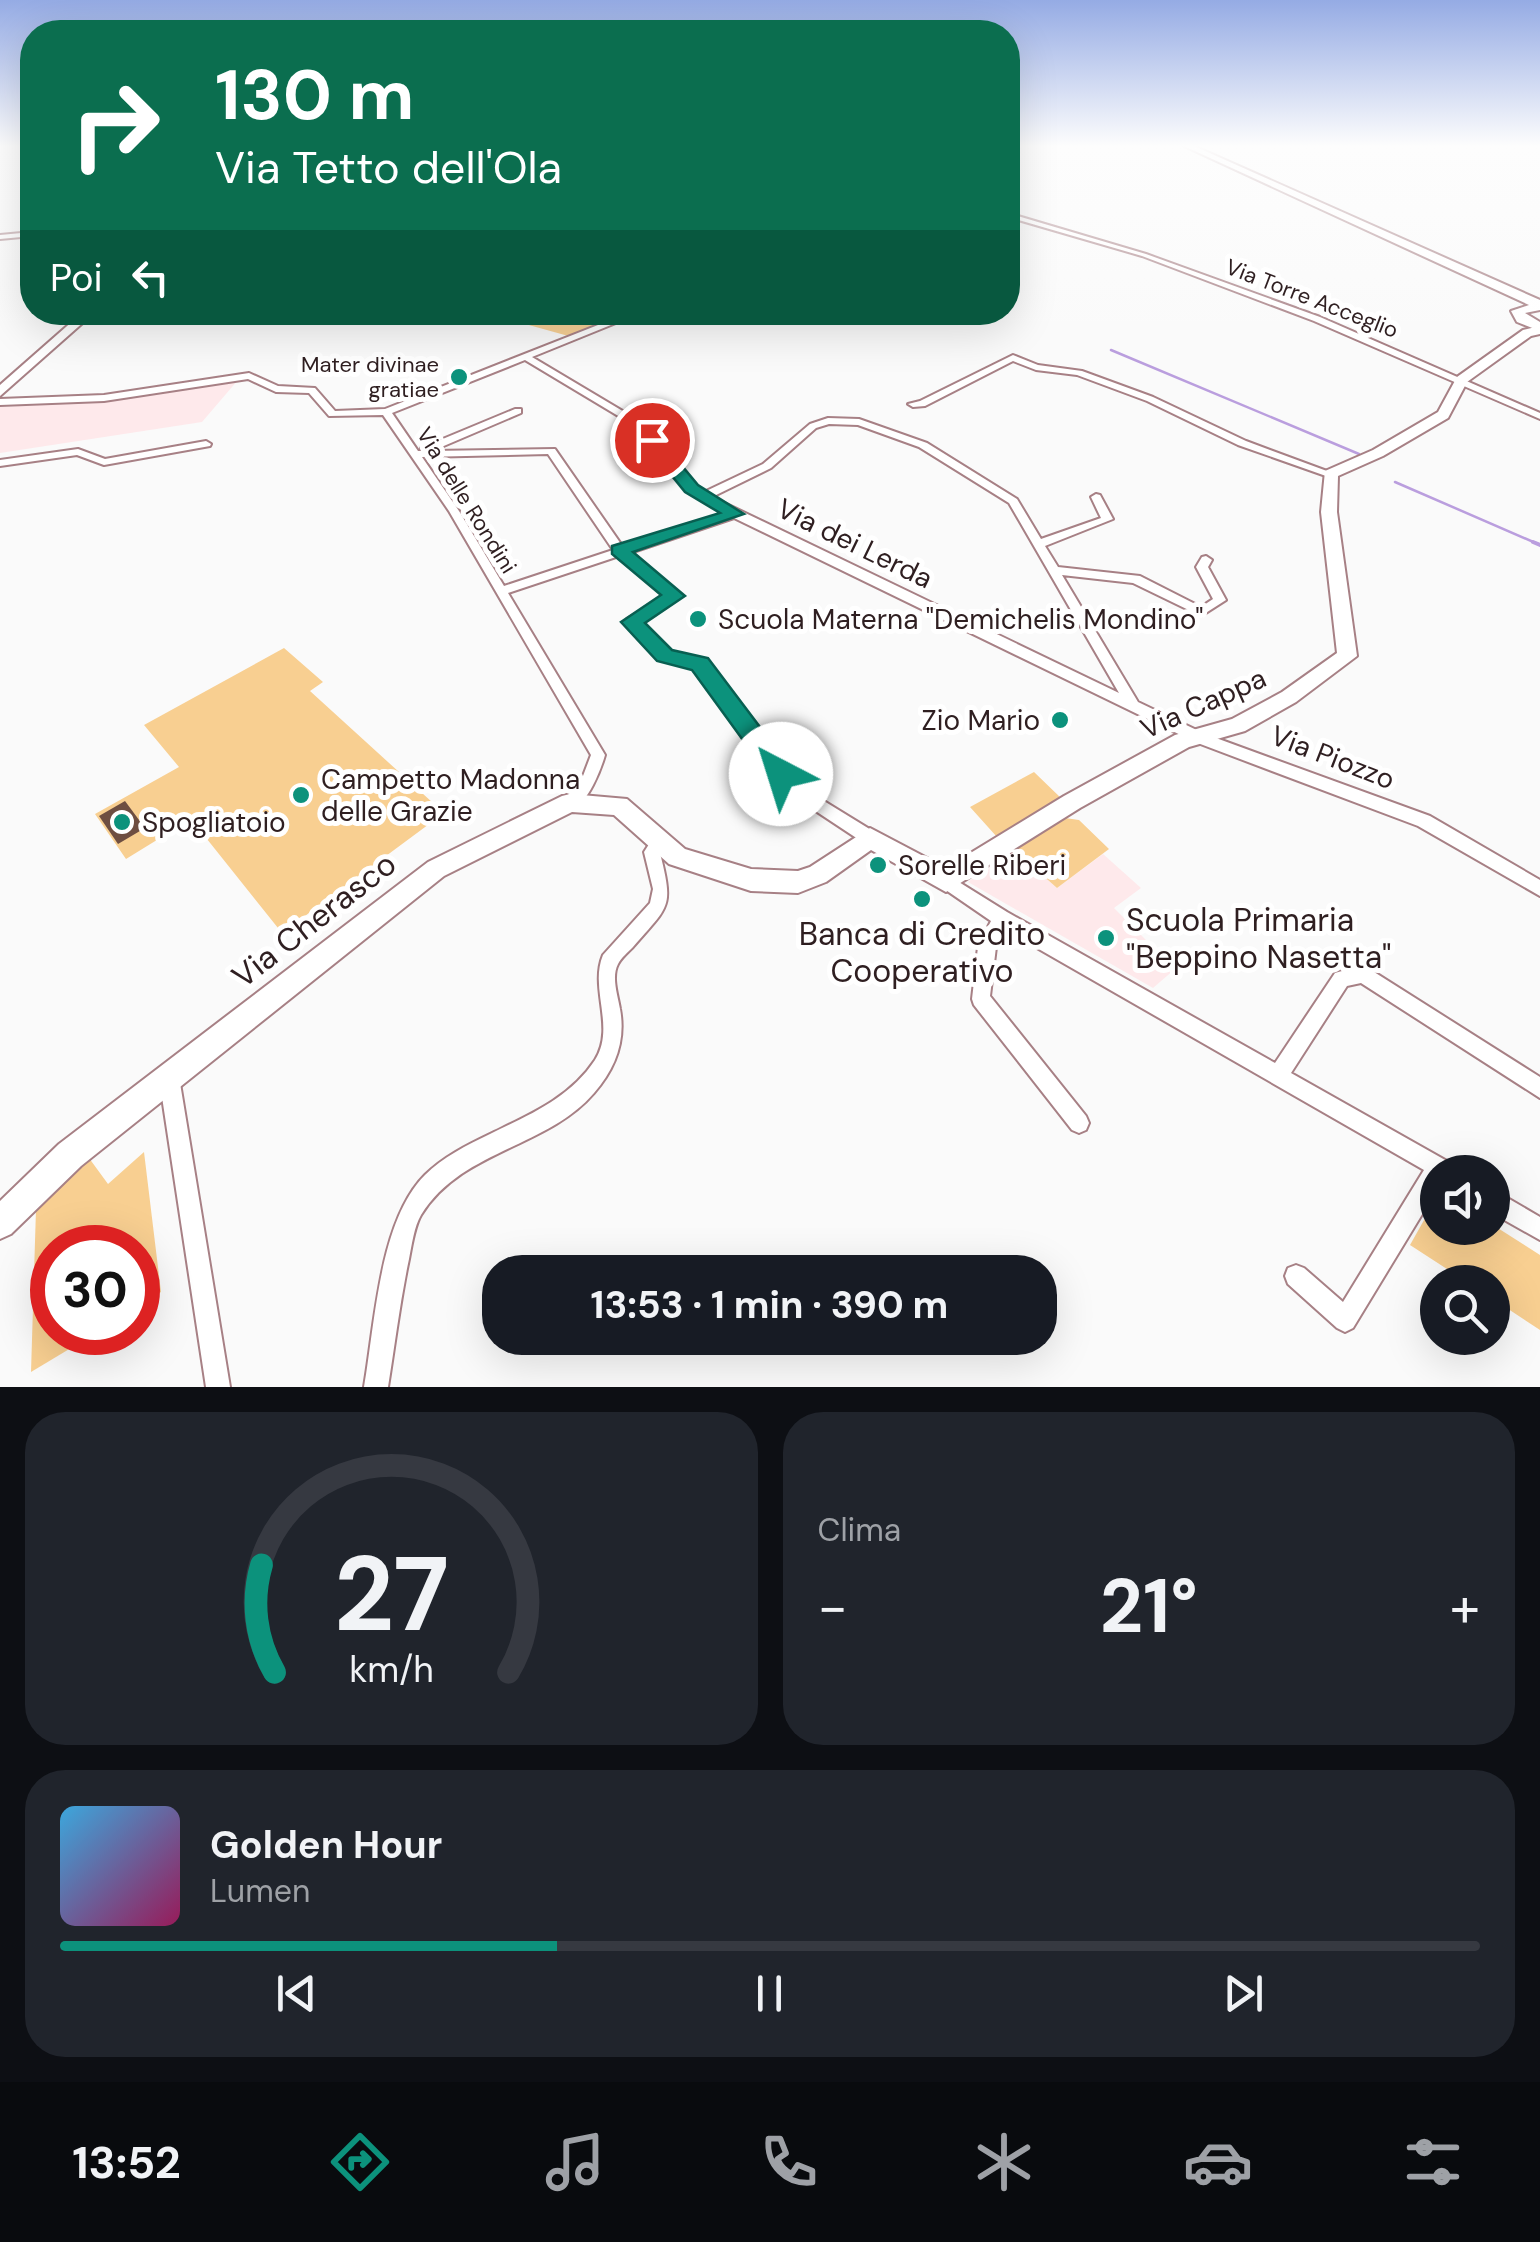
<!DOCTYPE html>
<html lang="it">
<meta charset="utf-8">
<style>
:root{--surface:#171b24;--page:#20242c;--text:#f1f3f6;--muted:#9ea1a6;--line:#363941;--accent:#0c927c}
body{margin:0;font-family:"DM Sans",sans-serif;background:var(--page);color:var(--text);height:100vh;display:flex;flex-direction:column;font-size:38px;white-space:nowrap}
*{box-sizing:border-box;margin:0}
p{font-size:32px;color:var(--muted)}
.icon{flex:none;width:55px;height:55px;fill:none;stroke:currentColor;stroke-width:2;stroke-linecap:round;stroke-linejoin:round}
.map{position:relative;height:1387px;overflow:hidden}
.sheet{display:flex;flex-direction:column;gap:25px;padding:25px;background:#0d0f14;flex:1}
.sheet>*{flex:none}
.hud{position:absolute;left:20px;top:20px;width:1000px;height:305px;border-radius:40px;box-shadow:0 10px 40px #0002;background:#0b6e4f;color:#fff;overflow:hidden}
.tools{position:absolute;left:1420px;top:1155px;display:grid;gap:20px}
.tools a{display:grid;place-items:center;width:90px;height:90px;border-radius:50%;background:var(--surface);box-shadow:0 10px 40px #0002;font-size:50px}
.speed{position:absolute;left:30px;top:1225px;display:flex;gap:20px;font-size:50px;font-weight:700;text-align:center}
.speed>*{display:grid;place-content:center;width:130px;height:130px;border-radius:50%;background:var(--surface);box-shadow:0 10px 40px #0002;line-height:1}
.speed .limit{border:15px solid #d22;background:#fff;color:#111}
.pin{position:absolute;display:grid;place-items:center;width:85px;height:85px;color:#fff;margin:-42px;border:5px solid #fff;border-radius:50%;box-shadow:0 2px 10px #0007}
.me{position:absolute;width:110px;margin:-55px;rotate:320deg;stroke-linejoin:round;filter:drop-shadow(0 0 8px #0008)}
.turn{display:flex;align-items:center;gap:35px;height:210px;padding:0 30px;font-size:45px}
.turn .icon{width:130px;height:130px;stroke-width:2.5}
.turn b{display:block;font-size:70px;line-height:85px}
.then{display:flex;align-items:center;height:95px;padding:0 30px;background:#0003;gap:20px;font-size:38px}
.big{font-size:75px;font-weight:700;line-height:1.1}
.sheet .card{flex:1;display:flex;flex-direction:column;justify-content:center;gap:15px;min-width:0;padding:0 35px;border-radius:40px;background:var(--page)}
.sheet .dial{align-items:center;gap:0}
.dial svg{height:260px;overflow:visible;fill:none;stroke:var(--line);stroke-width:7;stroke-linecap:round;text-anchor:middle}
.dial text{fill:var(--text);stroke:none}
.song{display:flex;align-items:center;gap:30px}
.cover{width:120px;height:120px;border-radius:15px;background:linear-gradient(135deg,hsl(200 70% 55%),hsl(330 70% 35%))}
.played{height:10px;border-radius:5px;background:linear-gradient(90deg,var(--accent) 35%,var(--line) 35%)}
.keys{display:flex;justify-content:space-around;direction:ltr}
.heat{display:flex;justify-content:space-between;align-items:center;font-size:55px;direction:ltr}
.sheet .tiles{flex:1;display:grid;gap:25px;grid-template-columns:1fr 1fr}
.card:last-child{grid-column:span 2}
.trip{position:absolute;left:482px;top:1255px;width:575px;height:100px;border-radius:40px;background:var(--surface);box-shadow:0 10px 40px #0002;font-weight:700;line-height:100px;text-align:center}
.dock{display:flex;height:160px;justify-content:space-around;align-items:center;background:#090b0e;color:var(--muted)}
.dock .icon{width:70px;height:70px}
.dock .selected{color:var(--accent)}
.dock b{font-size:45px;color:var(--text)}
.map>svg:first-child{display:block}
.built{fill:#fee9eb}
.green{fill:#f8cf91}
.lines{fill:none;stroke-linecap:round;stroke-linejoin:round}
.stream-far1{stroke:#ba9ede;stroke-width:2.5}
.stream{stroke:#ba9ede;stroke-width:4}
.building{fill:#6e4e41}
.street-casing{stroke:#a78085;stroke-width:4}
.secondary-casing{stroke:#a78085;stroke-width:4}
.primary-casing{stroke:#a78085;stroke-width:4}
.street{fill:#fff;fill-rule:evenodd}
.secondary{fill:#fff;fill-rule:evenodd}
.primary{fill:#fff;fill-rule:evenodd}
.route{fill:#0c927c;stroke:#085f51;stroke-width:2.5}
.poi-dot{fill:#0c927c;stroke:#fff;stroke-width:4}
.labels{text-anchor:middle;stroke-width:10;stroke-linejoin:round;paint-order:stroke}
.far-street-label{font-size:22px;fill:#2f1f21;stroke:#fff}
.far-poi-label{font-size:22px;fill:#2f1f21;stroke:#fff;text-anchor:end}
.street-label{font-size:28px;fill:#2f1f21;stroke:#fff}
.poi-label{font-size:28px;fill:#2f1f21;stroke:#fff;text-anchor:start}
.near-street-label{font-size:32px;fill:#2f1f21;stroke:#fff}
.near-poi-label{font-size:32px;fill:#2f1f21;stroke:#fff;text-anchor:start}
</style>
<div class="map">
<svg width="1540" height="1387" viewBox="0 0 1540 1387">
<rect width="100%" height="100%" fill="#fafafa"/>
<path class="built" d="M238 380 202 422 0 453V407L96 402Z
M1013 849 1057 888 1103 854 1141 888 1114 908 1175 969 1153 988 968 882Z"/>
<path class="green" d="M618 312 630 316 572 337 486 313Z
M284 648 323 682 310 691 444 813 282 933 191 819 126 859 95 814 179 767 144 725Z
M1034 772 1062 799 997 837 970 807Z
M1058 817 1079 820 1109 849 1057 888 1013 849Z
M144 1152 161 1292 138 1307V1248H52V1332L96 1333 31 1372 36 1209 89 1158 108 1184Z
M1437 1197 1438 1228 1493 1225 1540 1255V1330L1493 1299 1492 1282H1467L1410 1245Z"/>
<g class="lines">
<path class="stream-far1" d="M1111 350 1359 454
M1395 482 1538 544"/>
<path class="stream" d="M1533 542 1540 545"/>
</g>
<path class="building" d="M125 801 145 828 118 844 99 816Z"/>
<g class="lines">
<g class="street-casing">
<path id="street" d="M1008 213 1146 254 1320 317 1540 413V419L1314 321 1142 256 1008 217Z
M32 232V236L0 239V235Z
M631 312H643L532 357 631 416 696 487 704 492 763 464 810 424 828 418 859 419 927 443 1017 499 1041 539 1101 518 1091 497 1096 494 1100 495 1113 519 1045 546 1058 567 1140 576 1201 607 1213 599 1196 567 1202 557 1206 556 1212 560 1208 567 1226 600 1201 616 1133 583 1062 575 1138 702 1205 734 1430 816 1540 880V896L1418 826 1195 742 734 518 630 553 681 595 639 623 669 652 705 661 756 735 806 790 876 833 878 838 876 843 870 845 864 843 796 798 746 743 696 668 660 659 627 625 625 622 627 619 667 595 619 556 508 593 605 755C601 769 588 803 573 808 570 809 567 808 565 807L562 803 583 776 591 755 449 511 383 415 329 416 309 393 276 392 248 379 104 401 0 405V399L104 395 249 373 278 386 315 388 335 411 385 409ZM525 360 625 420 688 491 725 514 623 547 555 449 432 451 521 413V409H515L421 448V451H418L392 413ZM829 424 858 425 919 447 1009 503 1119 693 712 497 771 468 816 428ZM548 454 613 550 504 586 459 511 422 457Z
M1013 355 1038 365 1082 371 1153 397 1246 441 1335 474 1334 476H1326L1238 445 1147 401 1077 375 1036 370 1013 361 925 406 913 407 908 404 920 401Z
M206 441 211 444 210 446 104 465 77 455 0 466V460L78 449 105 459Z
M659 836 665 838 667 843 660 853C674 909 669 905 633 947 628 952 621 958 618 964 611 977 618 996 620 1009 626 1041 615 1069 594 1093 547 1148 461 1150 421 1215 414 1227 412 1244 409 1259 400 1301 395 1344 388 1387H364C375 1325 379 1221 425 1175 443 1157 467 1145 490 1134 529 1115 570 1098 595 1060 616 1027 589 989 603 955L650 903 653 889 644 852 653 838Z
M946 874 1007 912 1275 1063 1335 973 1363 965 1540 1077V1098L1361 983 1347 986 1291 1073 1454 1165 1458 1172H1438V1188L1353 1328 1345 1332 1337 1328 1288 1284 1285 1276 1288 1268 1296 1265 1304 1268 1343 1302 1424 1170 1004 929 996 947 990 996 1086 1116 1089 1123 1086 1130 1079 1133 1072 1130 974 1005 972 999 978 947 991 921 940 886 938 881 940 876Z
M169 1067 176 1070 179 1077 230 1387H206L159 1077 162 1070Z
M1492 1189 1540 1217V1240L1492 1213Z"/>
</g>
<g class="secondary-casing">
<path id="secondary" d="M83 312H95L0 396V385Z
M1540 326V334L1531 336 1467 382 1448 418 1383 456 1338 476 1337 512 1357 656 1296 702 1245 731 1189 747 1080 808 946 892 871 850 826 882 798 893 751 891 669 864 614 815 572 812 444 876 81 1166 11 1234 0 1239V1201L59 1144 428 862 562 796 570 794 627 799 685 849 751 869 798 871 810 867 870 828 946 868 1064 796 1175 735 1232 719 1282 692 1337 653 1321 512 1325 471 1373 450 1438 412 1457 377 1523 330Z"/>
</g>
<g class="primary-casing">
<path id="primary" d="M1184 146H1194L1540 300V310L1525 313 1540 322V331L1517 322 1511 311 1529 305Z"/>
</g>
<use href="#street" class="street"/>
<use href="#secondary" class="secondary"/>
<use href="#primary" class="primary"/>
</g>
<linearGradient id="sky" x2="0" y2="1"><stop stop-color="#95abe4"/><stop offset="0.43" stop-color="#fdfdfd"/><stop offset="1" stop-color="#fdfdfd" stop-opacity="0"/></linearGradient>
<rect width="1540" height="340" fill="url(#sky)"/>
<path class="route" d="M646 437H658L698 485 744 514 633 552 685 596 645 623 672 650 708 658 790 767 793 774 790 780H772L692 670 657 661 621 622 661 595 612 554V546L720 513 685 492 646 444Z"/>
<g class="poi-dot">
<circle cx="459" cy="377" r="10"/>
<circle cx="698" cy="619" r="10"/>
<circle cx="1060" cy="720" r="10"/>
<circle cx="301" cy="795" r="10"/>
<circle cx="122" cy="822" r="10"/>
<circle cx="878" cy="865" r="10"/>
<circle cx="922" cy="899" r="10"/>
<circle cx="1106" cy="938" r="10"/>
</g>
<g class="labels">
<g class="far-street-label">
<text transform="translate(1312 298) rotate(21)" y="8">Via Torre Acceglio</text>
<text transform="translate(467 500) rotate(58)" y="8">Via delle Rondini</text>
</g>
<g class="far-poi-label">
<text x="439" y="372">Mater divinae<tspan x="439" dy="25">gratiae</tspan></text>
</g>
<g class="street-label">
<text transform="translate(855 543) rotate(26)" y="10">Via dei Lerda</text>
<text transform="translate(1203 703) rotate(-24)" y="10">Via Cappa</text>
<text transform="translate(1333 757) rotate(21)" y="10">Via Piozzo</text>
</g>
<g class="poi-label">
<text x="718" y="629">Scuola Materna "Demichelis Mondino"</text>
<text x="1040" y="730" text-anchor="end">Zio Mario</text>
<text x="321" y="789">Campetto Madonna<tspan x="321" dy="32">delle Grazie</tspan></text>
<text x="142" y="832">Spogliatoio</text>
<text x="898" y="875">Sorelle Riberi</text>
</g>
<g class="near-street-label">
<text transform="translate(314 920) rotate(-38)" y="11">Via Cherasco</text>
</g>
<g class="near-poi-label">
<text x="1126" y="931">Scuola Primaria<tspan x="1126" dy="37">"Beppino Nasetta"</tspan></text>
<text x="922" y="945" text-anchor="middle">Banca di Credito<tspan x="922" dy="37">Cooperativo</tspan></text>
</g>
</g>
</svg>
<div class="tools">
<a><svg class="icon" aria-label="sound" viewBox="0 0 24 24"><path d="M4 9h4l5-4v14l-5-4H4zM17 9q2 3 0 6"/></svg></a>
<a><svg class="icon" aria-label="search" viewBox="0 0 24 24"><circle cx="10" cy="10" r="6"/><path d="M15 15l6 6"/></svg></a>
</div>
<div class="speed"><div class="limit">30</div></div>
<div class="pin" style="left:652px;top:440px;background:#d93025"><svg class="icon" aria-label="arrive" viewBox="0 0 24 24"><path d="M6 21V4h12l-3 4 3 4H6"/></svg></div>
<svg class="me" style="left:781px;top:774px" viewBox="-20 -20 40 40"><circle r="19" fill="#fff"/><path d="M0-13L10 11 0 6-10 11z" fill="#0c927c"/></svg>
<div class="trip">13:53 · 1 min · 390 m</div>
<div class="hud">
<div class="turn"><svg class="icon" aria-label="right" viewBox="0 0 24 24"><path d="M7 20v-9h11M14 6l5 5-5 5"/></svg><div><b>130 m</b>Via Tetto dell'Ola</div></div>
<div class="then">Poi<svg class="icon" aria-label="left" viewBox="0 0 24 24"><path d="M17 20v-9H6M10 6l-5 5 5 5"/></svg></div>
</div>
</div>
<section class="sheet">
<div class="tiles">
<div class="card dial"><svg viewBox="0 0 100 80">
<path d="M14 69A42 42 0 1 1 86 69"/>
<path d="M14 69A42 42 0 0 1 10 36" stroke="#0c927c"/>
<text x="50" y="56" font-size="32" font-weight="700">27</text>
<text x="50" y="72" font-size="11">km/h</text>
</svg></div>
<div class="card"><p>Clima</p>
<div class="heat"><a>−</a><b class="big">21°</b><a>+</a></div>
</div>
<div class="card">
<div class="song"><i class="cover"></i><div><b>Golden Hour</b><p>Lumen</p></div></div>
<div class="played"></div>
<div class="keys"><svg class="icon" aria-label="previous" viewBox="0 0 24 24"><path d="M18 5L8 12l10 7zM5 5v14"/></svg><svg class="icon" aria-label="pause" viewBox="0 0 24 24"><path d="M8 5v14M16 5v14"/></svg><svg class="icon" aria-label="next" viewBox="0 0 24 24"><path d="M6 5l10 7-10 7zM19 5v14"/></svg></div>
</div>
</div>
</section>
<nav class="dock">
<b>13:52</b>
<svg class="icon selected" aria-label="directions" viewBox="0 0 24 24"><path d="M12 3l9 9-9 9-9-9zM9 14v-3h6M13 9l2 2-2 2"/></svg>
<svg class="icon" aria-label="music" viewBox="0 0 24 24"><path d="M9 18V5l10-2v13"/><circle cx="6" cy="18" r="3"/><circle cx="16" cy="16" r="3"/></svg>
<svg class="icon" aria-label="phone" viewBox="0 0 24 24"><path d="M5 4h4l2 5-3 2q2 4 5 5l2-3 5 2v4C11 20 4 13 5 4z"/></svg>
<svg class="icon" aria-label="climate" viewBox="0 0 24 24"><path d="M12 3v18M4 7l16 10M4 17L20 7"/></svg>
<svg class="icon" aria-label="car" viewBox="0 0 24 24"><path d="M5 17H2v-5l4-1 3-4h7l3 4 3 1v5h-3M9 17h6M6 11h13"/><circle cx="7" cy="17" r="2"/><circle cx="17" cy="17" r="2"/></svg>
<svg class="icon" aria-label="filters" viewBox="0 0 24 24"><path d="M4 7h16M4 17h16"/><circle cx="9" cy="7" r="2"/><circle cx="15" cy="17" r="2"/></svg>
</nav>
